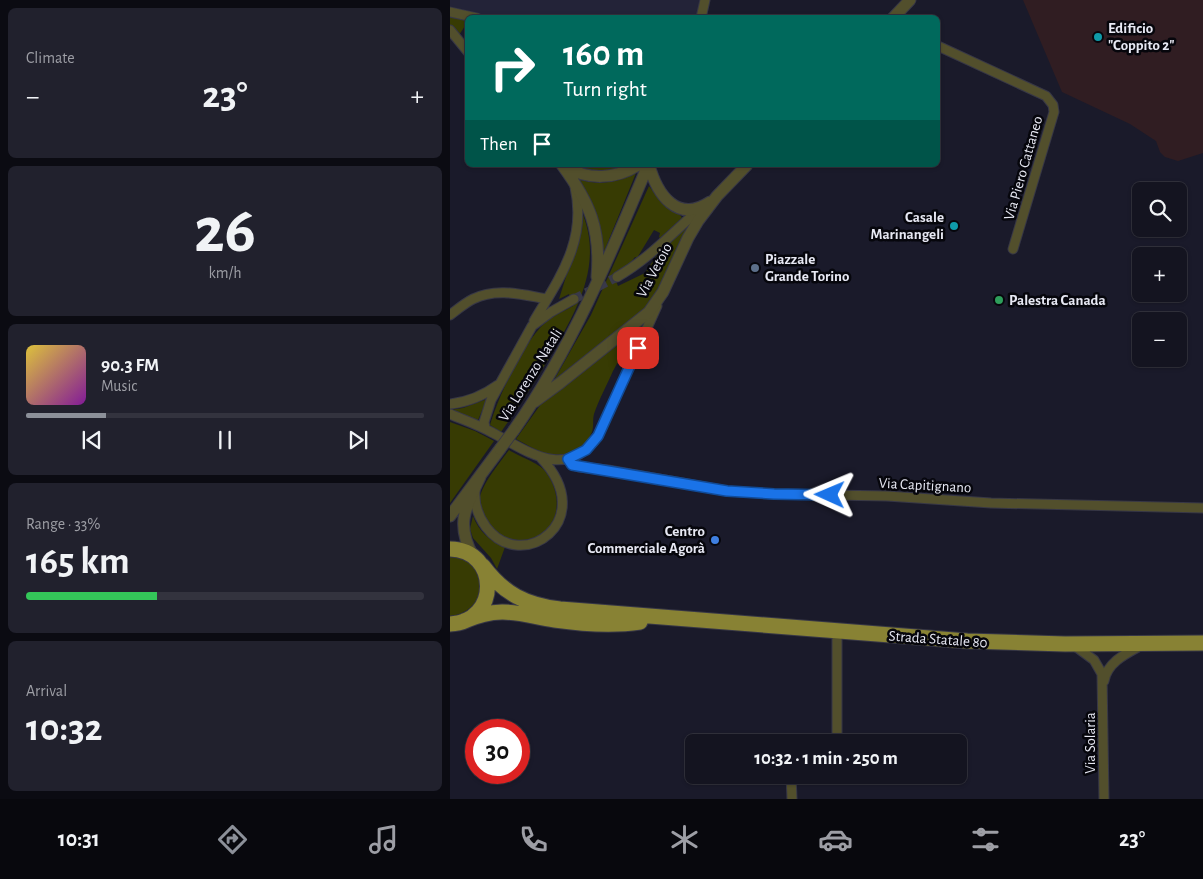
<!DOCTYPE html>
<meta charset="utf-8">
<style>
:root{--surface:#141420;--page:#21212d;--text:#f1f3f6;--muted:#9d9ea5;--line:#33333e;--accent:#8c9099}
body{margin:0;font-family:"Alegreya Sans",sans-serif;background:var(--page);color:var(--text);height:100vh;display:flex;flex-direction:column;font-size:19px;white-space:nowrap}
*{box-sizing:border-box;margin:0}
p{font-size:16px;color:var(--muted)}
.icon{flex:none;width:28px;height:28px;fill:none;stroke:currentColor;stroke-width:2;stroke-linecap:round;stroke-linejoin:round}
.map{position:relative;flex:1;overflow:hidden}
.panel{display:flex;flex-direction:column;gap:8px;padding:8px;background:#0b0b12;width:450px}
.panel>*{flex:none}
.top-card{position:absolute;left:15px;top:15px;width:475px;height:152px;border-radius:8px;box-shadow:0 1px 4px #0004,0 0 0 1px var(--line);background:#00695c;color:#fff;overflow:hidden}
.controls{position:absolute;left:682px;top:182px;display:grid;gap:10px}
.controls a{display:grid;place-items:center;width:55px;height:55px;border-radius:8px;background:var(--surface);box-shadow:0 1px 4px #0004,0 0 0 1px var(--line);font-size:25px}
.speed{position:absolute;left:15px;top:719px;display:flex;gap:10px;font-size:25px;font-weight:700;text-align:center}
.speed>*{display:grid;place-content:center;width:65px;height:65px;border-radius:50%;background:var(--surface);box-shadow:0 1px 4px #0004,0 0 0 1px var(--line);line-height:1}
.speed .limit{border:8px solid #d22;background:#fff;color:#111}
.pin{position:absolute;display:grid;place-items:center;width:42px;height:42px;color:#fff;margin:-21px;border-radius:10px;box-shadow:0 2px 8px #0006}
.me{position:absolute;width:55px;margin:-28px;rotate:271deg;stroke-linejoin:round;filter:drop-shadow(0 0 4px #0008)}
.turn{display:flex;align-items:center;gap:18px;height:105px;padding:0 15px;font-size:22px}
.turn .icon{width:65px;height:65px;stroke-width:2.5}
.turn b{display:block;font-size:35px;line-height:42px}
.then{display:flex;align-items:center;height:48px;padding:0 15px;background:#0003;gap:10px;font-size:19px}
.big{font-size:38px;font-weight:700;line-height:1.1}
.panel .card{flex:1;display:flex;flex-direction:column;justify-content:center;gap:8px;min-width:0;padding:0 18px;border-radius:8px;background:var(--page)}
.panel .dial{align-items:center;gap:0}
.dial b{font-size:65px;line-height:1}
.song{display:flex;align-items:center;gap:15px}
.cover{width:60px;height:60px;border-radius:8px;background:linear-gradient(135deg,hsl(50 70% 55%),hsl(290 70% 35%))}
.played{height:5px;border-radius:2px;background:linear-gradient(90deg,var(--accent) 20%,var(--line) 20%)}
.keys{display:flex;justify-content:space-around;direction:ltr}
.heat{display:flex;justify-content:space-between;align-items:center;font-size:28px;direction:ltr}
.charge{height:8px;border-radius:4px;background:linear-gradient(90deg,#34c759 33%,var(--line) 0)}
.trip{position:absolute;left:235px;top:734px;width:282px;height:50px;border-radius:8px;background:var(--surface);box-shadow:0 1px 4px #0004,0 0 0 1px var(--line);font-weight:700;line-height:50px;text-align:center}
.tabs{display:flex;height:80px;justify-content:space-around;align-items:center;background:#08080d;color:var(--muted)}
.tabs .icon{width:35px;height:35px}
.tabs .selected{color:var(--accent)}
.tabs b{font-size:22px;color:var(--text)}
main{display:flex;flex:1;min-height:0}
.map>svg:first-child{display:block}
.built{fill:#232338}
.education{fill:#301d22}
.green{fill:#373b03}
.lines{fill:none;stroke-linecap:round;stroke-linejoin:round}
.minor-tunnel{stroke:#393948;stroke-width:9;stroke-dasharray:9 4.5;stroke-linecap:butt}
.minor-casing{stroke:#373746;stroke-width:11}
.tertiary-casing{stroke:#373746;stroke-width:13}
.primary-casing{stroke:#373746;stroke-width:17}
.minor{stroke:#524f2c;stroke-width:9}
.tertiary{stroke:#524f2c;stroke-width:11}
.primary{stroke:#888234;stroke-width:15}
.tertiary-bridge-casing{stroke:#373746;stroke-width:13;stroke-linecap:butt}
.tertiary-bridge{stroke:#524f2c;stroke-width:11}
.route-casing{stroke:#114b97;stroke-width:12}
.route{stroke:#1a73e8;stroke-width:9}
.culture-dot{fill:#0f9aa8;stroke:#06060c;stroke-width:2}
.service-dot{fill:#5c6f8a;stroke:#06060c;stroke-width:2}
.leisure-dot{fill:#2e9e5b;stroke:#06060c;stroke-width:2}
.shop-dot{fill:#3f7fe0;stroke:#06060c;stroke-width:2}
.labels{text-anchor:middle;stroke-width:5;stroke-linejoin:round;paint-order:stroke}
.poi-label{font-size:15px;font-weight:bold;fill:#e7e8f3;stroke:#06060c;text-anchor:start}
.street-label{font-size:15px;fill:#e7e8f3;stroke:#06060c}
</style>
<main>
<section class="panel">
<div class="card"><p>Climate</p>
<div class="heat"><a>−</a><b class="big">23°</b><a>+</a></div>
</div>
<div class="card dial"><b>26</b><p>km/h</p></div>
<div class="card">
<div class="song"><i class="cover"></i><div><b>90.3 FM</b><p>Music</p></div></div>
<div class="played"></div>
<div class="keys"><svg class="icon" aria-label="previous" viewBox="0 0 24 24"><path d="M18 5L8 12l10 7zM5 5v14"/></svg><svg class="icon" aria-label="pause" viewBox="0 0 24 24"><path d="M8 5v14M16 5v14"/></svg><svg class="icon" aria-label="next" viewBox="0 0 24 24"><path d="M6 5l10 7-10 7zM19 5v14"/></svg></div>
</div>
<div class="card"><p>Range · 33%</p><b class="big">165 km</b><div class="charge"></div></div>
<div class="card"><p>Arrival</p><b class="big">10:32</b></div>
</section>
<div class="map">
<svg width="753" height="799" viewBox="0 0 753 799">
<rect width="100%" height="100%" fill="#1a1a2a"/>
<path class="built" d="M0 0H250L247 17 18 18 17 21 0 17Z"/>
<path class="education" d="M573 0H753V153L728 161 715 157 710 152 706 141 680 124 612 92Z"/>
<path class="green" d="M0 17 17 21V23L9 35 0 25Z
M126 165H176C160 173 142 172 126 165Z
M186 173 153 254 152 241 126 179C148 185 165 184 186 173Z
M199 186 215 206 230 215 232 218 210 238 209 237 210 233 204 230 187 258 185 257 177 267 163 274 168 286 195 273 209 252 233 228 236 227 239 229 214 282 198 306 104 380 141 315Z
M131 210C155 264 126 312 99 358 84 383 68 408 51 432L40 425C49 395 73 342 96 322 104 315 114 311 123 306L119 294 109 299 131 229Z
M196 319C187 338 172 353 163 371 157 385 149 399 144 414 142 421 145 429 140 436 137 443 130 448 123 451 101 461 85 449 66 439L91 404Z
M37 399 28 420 0 413V410L13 408Z
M0 422 25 431 44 441 0 503Z
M59 450C68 456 89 463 95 471 116 497 109 538 72 540 66 540 58 539 53 537 49 534 45 530 42 527 33 519 27 508 30 496 35 480 49 464 59 450Z
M23 516C29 532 40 541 55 547L47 569 41 558 23 538 20 529Z
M0 557C40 557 41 612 0 616Z"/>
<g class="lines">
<path class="minor-tunnel" d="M124 299 167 277"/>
<g class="minor-casing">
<path id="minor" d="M0 12 27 18
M251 18 255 0
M0 30 18 52
M488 46 596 96 603 105 604 112 563 249
M167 277C200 258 223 232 251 208
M0 315C8 309 15 303 23 299 47 287 73 295 97 299
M84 321C110 277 137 241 125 187
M0 404C19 402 33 396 48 385
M0 414C14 420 29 425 43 433 79 452 116 481 148 436L207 306
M35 428 34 422 41 400 82 326 101 312 124 299
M118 459 123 465 129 467 158 470 277 491 324 494 437 496 541 503 753 508
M25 491C24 504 28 516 36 527 72 575 150 520 91 458
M625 646 644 660 652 674 654 799
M654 681C657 663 675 654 690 646
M346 742 356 740 379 741 383 740 387 736V632
M341 775 342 799"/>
</g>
<g class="tertiary-casing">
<path id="tertiary" d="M443 18 460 0
M112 165C140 203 151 229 147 277
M199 165C207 194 227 224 260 202
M115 166C138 181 166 179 188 165
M84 402 110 383 199 312 213 292 238 238 248 221 267 196 297 165
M64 430C122 347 159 258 198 165
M0 516 50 449
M23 556C5 523 16 507 30 477"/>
</g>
<g class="primary-casing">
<path id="primary" d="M0 549C50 550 50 622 0 624
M33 566C54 594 76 605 110 609L517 641 615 644 753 643
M14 621C52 605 68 614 105 620 133 624 163 626 190 622"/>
</g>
<use href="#minor" class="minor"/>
<use href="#tertiary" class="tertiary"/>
<use href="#primary" class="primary"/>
<g class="tertiary-bridge-casing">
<path id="tertiary-bridge" d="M50 449 64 430"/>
</g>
<use href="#tertiary-bridge" class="tertiary-bridge"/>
</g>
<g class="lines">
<g class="route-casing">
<path id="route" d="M188 348 148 436 136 450 118 459 122 465 277 491 324 494 380 495"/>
</g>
<use href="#route" class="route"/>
</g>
<g class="culture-dot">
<circle cx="648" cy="37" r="5"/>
<circle cx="504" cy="226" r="5"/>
</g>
<circle class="service-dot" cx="305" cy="268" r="5"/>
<circle class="leisure-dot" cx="549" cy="300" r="5"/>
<circle class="shop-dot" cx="265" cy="540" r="5"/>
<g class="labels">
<g class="poi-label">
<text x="658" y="33">Edificio<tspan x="658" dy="17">"Coppito 2"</tspan></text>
<text x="494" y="222" text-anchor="end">Casale<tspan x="494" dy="17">Marinangeli</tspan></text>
<text x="315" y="264">Piazzale<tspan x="315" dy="17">Grande Torino</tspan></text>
<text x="559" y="305">Palestra Canada</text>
<text x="255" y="536" text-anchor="end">Centro<tspan x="255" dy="17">Commerciale Agorà</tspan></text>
</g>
<g class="street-label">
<text transform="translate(573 168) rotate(-74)" y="5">Via Piero Cattaneo</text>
<text transform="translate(204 270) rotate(-62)" y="5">Via Vetoio</text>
<text transform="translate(80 375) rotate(-58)" y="5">Via Lorenzo Natali</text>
<text transform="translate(475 485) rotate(3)" y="5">Via Capitignano</text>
<text transform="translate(488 639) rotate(4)" y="5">Strada Statale 80</text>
<text transform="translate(640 743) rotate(-90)" y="5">Via Solaria</text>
</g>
</g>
</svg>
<div class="controls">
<a><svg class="icon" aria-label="search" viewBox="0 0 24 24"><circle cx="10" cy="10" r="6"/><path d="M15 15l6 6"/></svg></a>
<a>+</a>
<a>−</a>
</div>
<div class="speed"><div class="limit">30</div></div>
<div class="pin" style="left:188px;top:348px;background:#d93025"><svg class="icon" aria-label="arrive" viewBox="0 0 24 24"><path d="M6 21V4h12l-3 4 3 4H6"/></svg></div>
<svg class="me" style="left:380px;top:495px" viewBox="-20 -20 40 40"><path d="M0-17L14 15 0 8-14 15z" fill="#1a73e8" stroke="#fff" stroke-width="4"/></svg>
<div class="trip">10:32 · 1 min · 250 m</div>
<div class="top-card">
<div class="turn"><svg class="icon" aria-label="right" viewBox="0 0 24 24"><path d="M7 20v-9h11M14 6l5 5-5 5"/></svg><div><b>160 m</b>Turn right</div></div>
<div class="then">Then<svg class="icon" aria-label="arrive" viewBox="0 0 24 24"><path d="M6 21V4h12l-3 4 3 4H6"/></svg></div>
</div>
</div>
</main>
<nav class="tabs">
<b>10:31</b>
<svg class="icon selected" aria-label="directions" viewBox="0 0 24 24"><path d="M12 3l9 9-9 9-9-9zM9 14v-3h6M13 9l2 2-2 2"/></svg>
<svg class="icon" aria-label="music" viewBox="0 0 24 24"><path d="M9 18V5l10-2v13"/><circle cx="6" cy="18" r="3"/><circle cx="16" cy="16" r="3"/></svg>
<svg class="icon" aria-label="phone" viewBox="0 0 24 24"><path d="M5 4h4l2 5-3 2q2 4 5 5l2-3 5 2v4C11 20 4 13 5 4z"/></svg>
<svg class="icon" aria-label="climate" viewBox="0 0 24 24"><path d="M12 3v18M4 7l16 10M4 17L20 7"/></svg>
<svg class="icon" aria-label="car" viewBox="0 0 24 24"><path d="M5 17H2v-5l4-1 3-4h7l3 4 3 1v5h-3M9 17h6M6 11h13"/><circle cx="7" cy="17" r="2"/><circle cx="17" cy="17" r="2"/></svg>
<svg class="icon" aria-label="filters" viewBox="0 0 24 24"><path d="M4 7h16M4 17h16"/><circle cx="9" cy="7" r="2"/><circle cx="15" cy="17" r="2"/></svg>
<b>23°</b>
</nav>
